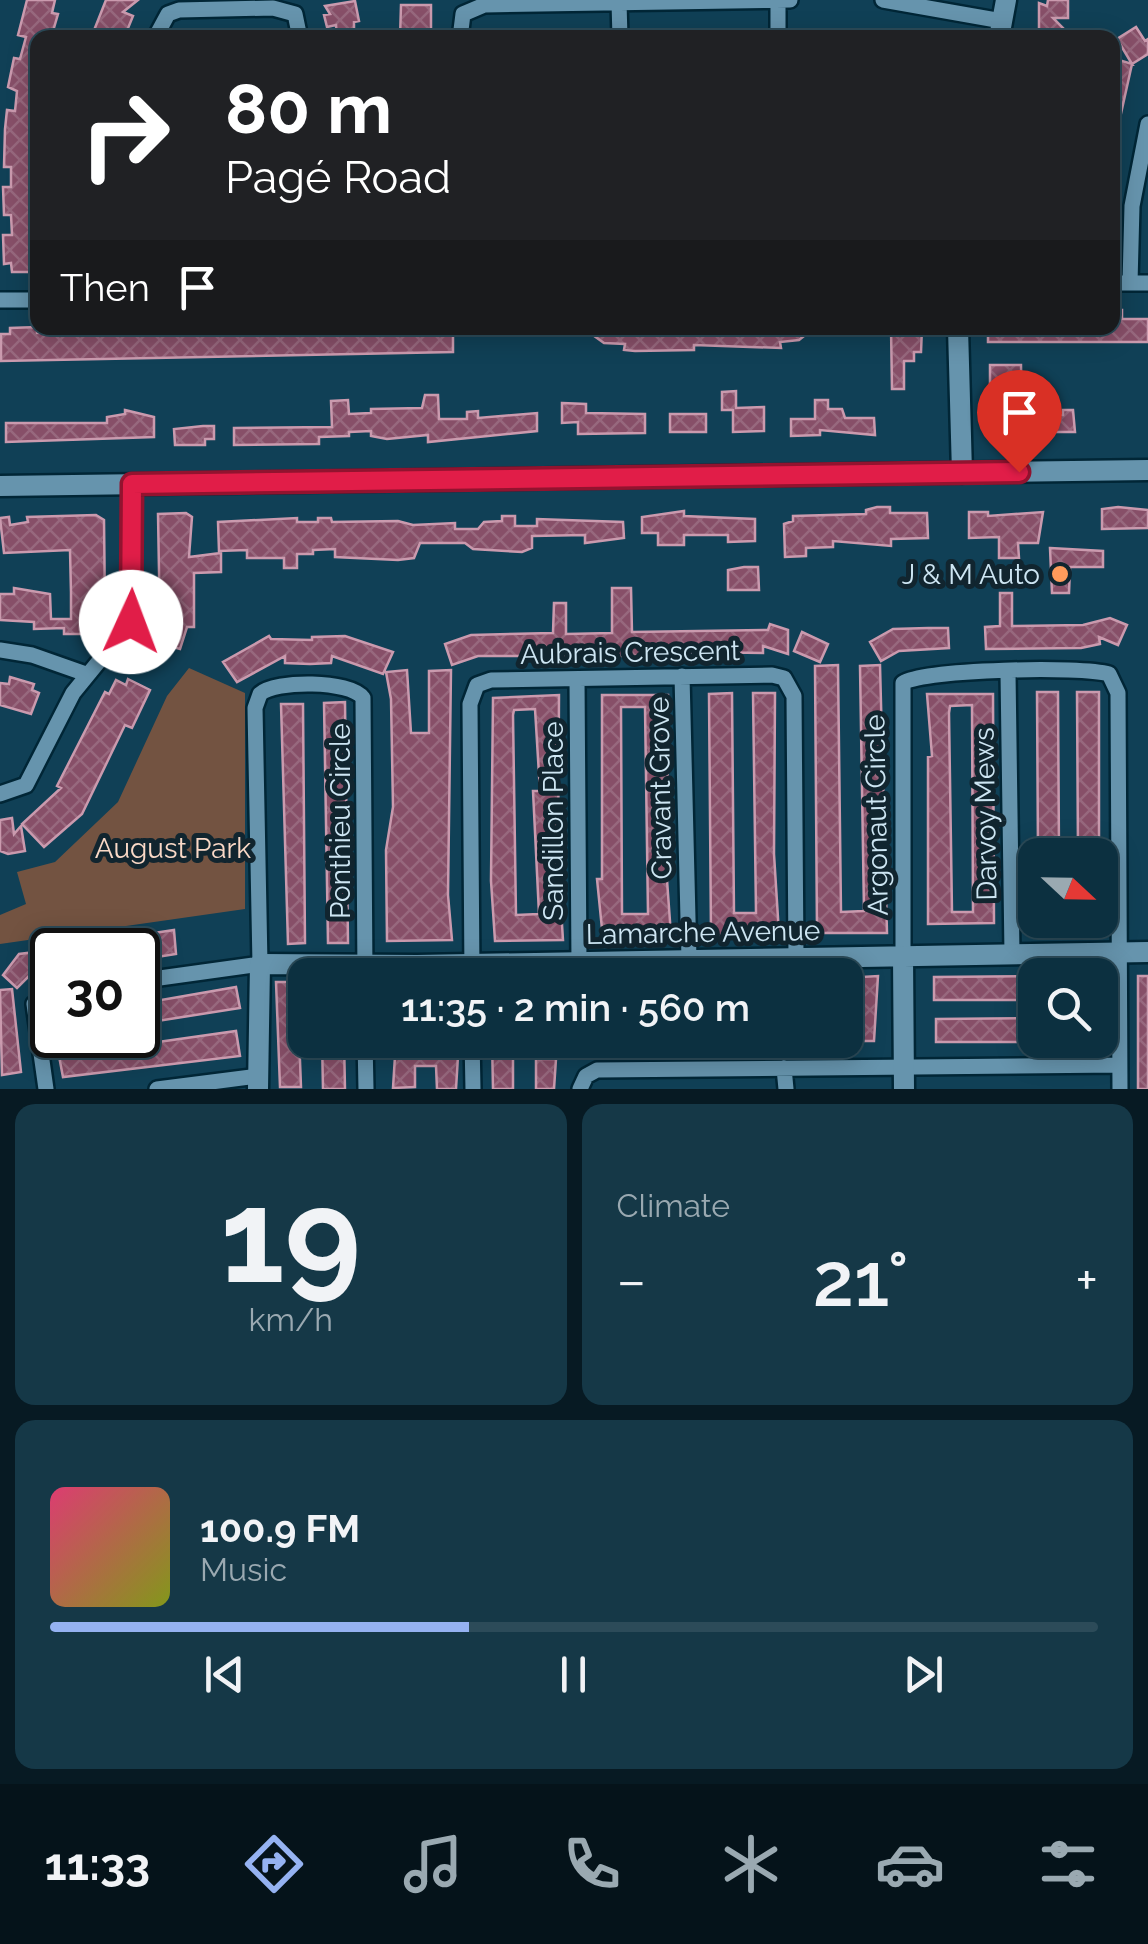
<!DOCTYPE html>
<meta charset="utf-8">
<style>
:root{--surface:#0c3040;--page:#153847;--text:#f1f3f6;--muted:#9aa9b1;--line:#2c4b59;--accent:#95b2f1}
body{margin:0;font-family:Raleway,sans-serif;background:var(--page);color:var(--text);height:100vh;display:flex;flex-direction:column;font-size:38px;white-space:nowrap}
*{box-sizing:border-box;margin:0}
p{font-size:32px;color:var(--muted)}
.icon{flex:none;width:55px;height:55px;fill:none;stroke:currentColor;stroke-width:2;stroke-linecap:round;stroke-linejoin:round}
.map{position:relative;height:1089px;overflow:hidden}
.panel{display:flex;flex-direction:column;gap:15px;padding:15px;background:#071a23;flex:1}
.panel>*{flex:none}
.guide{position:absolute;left:30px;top:30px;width:1090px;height:305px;border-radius:20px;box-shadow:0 5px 25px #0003,0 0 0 2px var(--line);background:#202124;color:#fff;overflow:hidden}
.needle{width:65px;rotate:112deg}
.tools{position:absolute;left:1018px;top:838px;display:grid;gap:20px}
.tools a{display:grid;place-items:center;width:100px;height:100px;border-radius:20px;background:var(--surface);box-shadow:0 5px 25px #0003,0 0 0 2px var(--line);font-size:50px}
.speed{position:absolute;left:30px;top:928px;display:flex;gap:20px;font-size:50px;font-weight:700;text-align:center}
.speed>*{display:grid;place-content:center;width:130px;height:130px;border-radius:50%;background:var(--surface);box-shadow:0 5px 25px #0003,0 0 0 2px var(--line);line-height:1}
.speed .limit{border:5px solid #111;border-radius:15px;background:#fff;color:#111}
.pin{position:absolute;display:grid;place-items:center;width:85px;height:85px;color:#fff;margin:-102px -42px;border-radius:50% 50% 50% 0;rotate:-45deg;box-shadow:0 0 10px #0007}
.pin .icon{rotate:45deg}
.me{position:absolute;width:110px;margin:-55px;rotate:2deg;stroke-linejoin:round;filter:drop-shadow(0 0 8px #0008)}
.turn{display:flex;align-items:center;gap:35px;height:210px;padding:0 30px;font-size:45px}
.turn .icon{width:130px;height:130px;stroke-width:2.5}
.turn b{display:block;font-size:70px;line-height:85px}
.then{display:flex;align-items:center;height:95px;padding:0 30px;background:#0003;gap:20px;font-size:38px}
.big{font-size:75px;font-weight:600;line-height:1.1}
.panel .widget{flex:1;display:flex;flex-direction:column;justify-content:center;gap:15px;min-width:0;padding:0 35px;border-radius:20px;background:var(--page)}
.panel .dial{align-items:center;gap:0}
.dial b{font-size:130px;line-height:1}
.song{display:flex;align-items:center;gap:30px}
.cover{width:120px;height:120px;border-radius:15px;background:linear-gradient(135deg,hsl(340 70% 55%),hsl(70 70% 35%))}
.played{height:10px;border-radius:5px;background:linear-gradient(90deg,var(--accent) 40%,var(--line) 40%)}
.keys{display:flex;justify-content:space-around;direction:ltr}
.heat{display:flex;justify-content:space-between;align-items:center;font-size:55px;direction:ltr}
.panel .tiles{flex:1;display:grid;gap:15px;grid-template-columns:1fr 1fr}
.widget:last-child{grid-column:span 2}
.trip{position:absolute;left:288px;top:958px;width:575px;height:100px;border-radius:20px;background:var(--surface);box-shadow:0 5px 25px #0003,0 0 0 2px var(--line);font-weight:600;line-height:100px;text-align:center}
.tabs{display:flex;height:160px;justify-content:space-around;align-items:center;background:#05131a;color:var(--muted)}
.tabs .icon{width:70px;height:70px}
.tabs .selected{color:var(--accent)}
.tabs b{font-size:45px;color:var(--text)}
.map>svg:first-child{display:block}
.green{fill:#735341}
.building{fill:url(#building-cross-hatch);stroke:#ca9aae;stroke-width:2.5;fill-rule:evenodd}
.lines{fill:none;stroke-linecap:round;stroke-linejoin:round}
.street-casing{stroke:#012636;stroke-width:20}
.secondary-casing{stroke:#012636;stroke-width:25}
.street{stroke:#6694ad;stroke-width:15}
.secondary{stroke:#6694ad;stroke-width:20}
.route-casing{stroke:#92132f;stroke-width:25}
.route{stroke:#e11d48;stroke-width:18}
.poi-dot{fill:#ff9b5b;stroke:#11252f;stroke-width:4}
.labels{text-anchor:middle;stroke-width:10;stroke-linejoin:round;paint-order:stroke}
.poi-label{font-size:28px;fill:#cee6f3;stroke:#11252f;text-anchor:end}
.street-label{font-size:28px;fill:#cee6f3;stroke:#11252f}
.park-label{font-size:28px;fill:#fad9c7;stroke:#11252f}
</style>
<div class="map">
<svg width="1148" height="1089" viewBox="0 0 1148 1089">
<defs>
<pattern id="building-cross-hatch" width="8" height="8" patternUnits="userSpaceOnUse" patternTransform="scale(2.5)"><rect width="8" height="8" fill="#874f68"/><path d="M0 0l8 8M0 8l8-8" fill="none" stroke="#97687e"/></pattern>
</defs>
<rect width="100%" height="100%" fill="#104056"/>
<path class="green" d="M189 668 245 693V909L0 944V915L26 904 17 872 55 862 118 802 167 696Z"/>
<path class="building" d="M27 0H55L52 13 58 14 51 38H38L34 272H12L11 263 4 264 3 235H12L11 215H4L3 187H11V167H4L5 129 7 110 15 111 17 91 8 87 14 58 20 59 26 37 18 35Z
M106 0H138L123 12 133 16 124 38H91Z
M1048 0H1068V18H1053L1064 29 1061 38H1039V3L1047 6Z
M355 1 359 21 354 22V38H337L336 25 327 27 324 15 330 14 325 6Z
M401 5H431V38H400Z
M1136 27 1145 41 1148 39V54L1132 64 1116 136H1112V58L1132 64 1117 39Z
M1112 310H1122V319H1148V342H988V328H1112Z
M37 327V333L57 332V328H85V331L180 328 181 333 200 332 199 328H444L453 329V352L1 361V334H10V328Z
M583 328H814L799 340 780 342 781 348 694 345V350L635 351 624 350 625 344 604 343Z
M891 328H922L921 352H914V361H904V389H892Z
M990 365H1021L1022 415H1063V410H1073L1075 432H999V407H990Z
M736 391V408L764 407V431L733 432V410H722V392Z
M425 395H438L439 419H467V412L478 411V418L537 413V431L428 442V435L387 439 371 436V431L349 432V436L319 437V444L234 445V428L332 427 331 401 348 400 349 414 371 413V409L422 408Z
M815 400H828V409H842L845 418H874L875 435 820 430V435L791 436V419H815Z
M562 403 586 404V413L645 414V433L578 434V422L562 423Z
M125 410 154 417V437L6 442V423H107V417L125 414Z
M670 414H706V432H670Z
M203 426H214V439H205V445H175L174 429Z
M877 507H890V513H927L928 538 891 539V546L833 541V547L806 548V556L785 557 784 524 793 521V516L866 514V510Z
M1118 507 1148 510V528L1102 529V509Z
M684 511V516L755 519V541L728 542V535H684V545H658V533H642V517Z
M969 512H988V516L1043 512 1038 543H1018L1019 558H999V537L969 538Z
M186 513 192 517 189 557 221 553V572L194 573V627H187L180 649 154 642 160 628 158 514Z
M96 515 104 520 105 609 95 616V625H90L88 634H64V628L34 629V622L0 620V594H14V588L50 594 51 619H71V593L70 550 4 553 0 518 9 517 10 525 28 522 27 517Z
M502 516H515V526H537V519L623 522 624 538 585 543V535L532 536V548L522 552 473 549 465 543H420L414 558 398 560 335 557V549L313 550V554H297V568H284V558H247V550L219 551 218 522 297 518V522H318V518H331L332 522 398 521 413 525 455 523V529H478L484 522 502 521Z
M1050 548 1103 551V567H1070L1069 593H1052Z
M744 567H758L759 590H728V570Z
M612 588H631L632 632 768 630 770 624 788 630V654L763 646V653L692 652 669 656H478L452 665 445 644 471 635 553 633 554 603H566V634L612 633Z
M1000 593H1012V626L1083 625 1110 618 1127 625 1118 645 1099 637 1100 644 1081 648 986 649 985 627 1000 626Z
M928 628H948L949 648 899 651 881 661 870 642 893 629Z
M802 632 828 644 820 662 794 651Z
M269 636 271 639 312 640V637L345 636 393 652 383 674 332 656 331 663 310 664 285 663V656L237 682 223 662Z
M838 665 841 912 864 911 860 666 880 665 887 933H817L815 666Z
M407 670 411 733H429V671L451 670 448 895 452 940 387 941 386 850 393 807 391 699 386 672Z
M10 677 34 684 32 690 39 693 31 714 0 705V683L9 684Z
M128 679 150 690 132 728 125 725 82 814 44 847 22 824 61 788 57 786 105 692 109 694 116 680 126 685Z
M1037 692H1058L1059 855H1038Z
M1077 692H1099V855H1078Z
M732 693 734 913H756L753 693H775L774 854 779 934 711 935 709 694Z
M927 694H993L994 923 928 924V757L932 756ZM972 705 973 912H952L949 713 950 706Z
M559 695 558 862 563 940 495 941 491 881 493 698ZM535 709 540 791H533L539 914 516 915 513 715 514 710Z
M602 695H668L667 880 671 935 603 939 597 879H602ZM621 707H645L648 914H622Z
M345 702 348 943H328L324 703Z
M281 704H303L305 943 288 944Z
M12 818 14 834 21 826 25 851 8 854 0 851V820Z
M174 930 176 954 138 960V950H122L121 938Z
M52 950V970L32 973 17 988 3 975 19 954Z
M878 976 874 1041H845V1021H861L860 999H845V978Z
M1035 976V1000H934V977Z
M1138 976H1148V1089H1138Z
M276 982H297L301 1087H280Z
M236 987 240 1008 138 1024V1004Z
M12 989 21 1072 2 1075 0 990Z
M1035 1018V1042H936V1019Z
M236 1031 240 1056 63 1077 59 1056Z
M322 1040H344L345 1089H323Z
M396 1040H418V1045L459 1040 456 1089H437L436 1066H415V1087L393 1088Z
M492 1040H513V1089H493Z
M536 1059H556L554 1089H536Z"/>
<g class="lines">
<g class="street-casing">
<path id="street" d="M778 0V38
M883 0 1002 21
M619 2 620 38
M155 38 168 14 179 10 273 8 295 14 300 38
M460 38 463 14 484 5 790 0
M1112 283H1148
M1130 283 1132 206 1148 124
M0 300H38
M0 650 32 655 86 674
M1008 673 1012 954
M682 676 689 959
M577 679 579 963
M0 794 26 785 73 693 131 622 132 484
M903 956V683C925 669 1082 666 1109 674L1118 693 1120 1089
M472 975 470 704 477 685 491 680 772 675 784 678 794 696 796 956
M138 981 260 964 255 708 260 694C275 680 350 680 363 698L365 975
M365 1040 366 1089
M472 1040 473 1089
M784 1068 786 1089
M46 1089 34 1004 52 993
M157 1089 258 1076
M580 1089 586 1076 597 1070 1119 1065"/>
</g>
<g class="secondary-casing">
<path id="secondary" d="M999 38 1006 0
M958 328 962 473
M0 486 1148 470
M903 956 904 1089
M258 1089 260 964 417 965 1148 952"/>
</g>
<use href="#street" class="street"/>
<use href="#secondary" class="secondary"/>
</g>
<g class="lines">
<g class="route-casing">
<path id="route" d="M131 622 132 484 1019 472"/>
</g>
<use href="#route" class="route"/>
</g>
<circle class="poi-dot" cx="1060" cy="574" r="10"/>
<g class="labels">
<g class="poi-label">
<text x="1040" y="584">J &amp; M Auto</text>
</g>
<g class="street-label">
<text transform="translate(630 652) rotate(-1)" y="10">Aubrais Crescent</text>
<text transform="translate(660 788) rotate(-91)" y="10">Cravant Grove</text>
<text transform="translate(985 814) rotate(-91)" y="10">Darvoy Mews</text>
<text transform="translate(876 815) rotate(-91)" y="10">Argonaut Circle</text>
<text transform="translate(340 821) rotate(-90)" y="10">Ponthieu Circle</text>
<text transform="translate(553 821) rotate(-90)" y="10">Sandillon Place</text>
<text transform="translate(703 932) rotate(-1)" y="10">Lamarche Avenue</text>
</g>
<g class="park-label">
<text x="173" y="858">August Park</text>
</g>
</g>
</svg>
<div class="tools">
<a><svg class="needle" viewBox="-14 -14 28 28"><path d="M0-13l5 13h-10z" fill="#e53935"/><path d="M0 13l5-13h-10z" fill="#9aa9b1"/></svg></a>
<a><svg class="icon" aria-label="search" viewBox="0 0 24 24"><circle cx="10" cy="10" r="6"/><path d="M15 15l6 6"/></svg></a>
</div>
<div class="speed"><div class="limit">30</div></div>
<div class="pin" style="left:1019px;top:472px;background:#d93025"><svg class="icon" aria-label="arrive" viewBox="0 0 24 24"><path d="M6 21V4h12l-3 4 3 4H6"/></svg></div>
<svg class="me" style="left:131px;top:622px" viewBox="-20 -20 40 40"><circle r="19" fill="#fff"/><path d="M0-13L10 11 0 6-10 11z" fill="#e11d48"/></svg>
<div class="trip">11:35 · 2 min · 560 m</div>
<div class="guide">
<div class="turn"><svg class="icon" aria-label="right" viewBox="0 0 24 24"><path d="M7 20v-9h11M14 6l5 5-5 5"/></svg><div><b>80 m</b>Pagé Road</div></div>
<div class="then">Then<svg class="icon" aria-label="arrive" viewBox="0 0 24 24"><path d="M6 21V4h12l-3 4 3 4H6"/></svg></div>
</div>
</div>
<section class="panel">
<div class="tiles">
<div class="widget dial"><b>19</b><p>km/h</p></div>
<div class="widget"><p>Climate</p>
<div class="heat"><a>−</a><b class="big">21°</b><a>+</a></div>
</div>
<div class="widget">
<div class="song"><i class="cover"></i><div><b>100.9 FM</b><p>Music</p></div></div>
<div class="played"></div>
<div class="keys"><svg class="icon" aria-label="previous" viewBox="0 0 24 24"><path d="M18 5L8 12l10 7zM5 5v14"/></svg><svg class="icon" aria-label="pause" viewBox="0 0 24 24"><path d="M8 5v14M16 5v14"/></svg><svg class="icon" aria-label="next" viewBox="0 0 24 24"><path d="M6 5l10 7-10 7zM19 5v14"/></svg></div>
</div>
</div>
</section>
<nav class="tabs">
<b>11:33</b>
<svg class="icon selected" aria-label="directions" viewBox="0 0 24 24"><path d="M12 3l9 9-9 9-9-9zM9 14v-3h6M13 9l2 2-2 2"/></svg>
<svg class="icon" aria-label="music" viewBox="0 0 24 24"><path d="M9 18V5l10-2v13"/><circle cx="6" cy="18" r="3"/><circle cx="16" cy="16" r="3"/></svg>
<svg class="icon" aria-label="phone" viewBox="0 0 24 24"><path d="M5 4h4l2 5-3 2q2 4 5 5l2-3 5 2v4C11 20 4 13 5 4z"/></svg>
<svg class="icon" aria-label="climate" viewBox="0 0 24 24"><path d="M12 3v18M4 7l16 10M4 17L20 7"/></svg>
<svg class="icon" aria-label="car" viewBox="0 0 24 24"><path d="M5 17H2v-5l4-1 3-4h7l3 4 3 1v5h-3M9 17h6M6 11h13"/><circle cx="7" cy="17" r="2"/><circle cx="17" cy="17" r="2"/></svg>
<svg class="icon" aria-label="filters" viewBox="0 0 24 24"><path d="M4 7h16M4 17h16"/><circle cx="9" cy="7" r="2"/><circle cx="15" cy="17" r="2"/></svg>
</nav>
